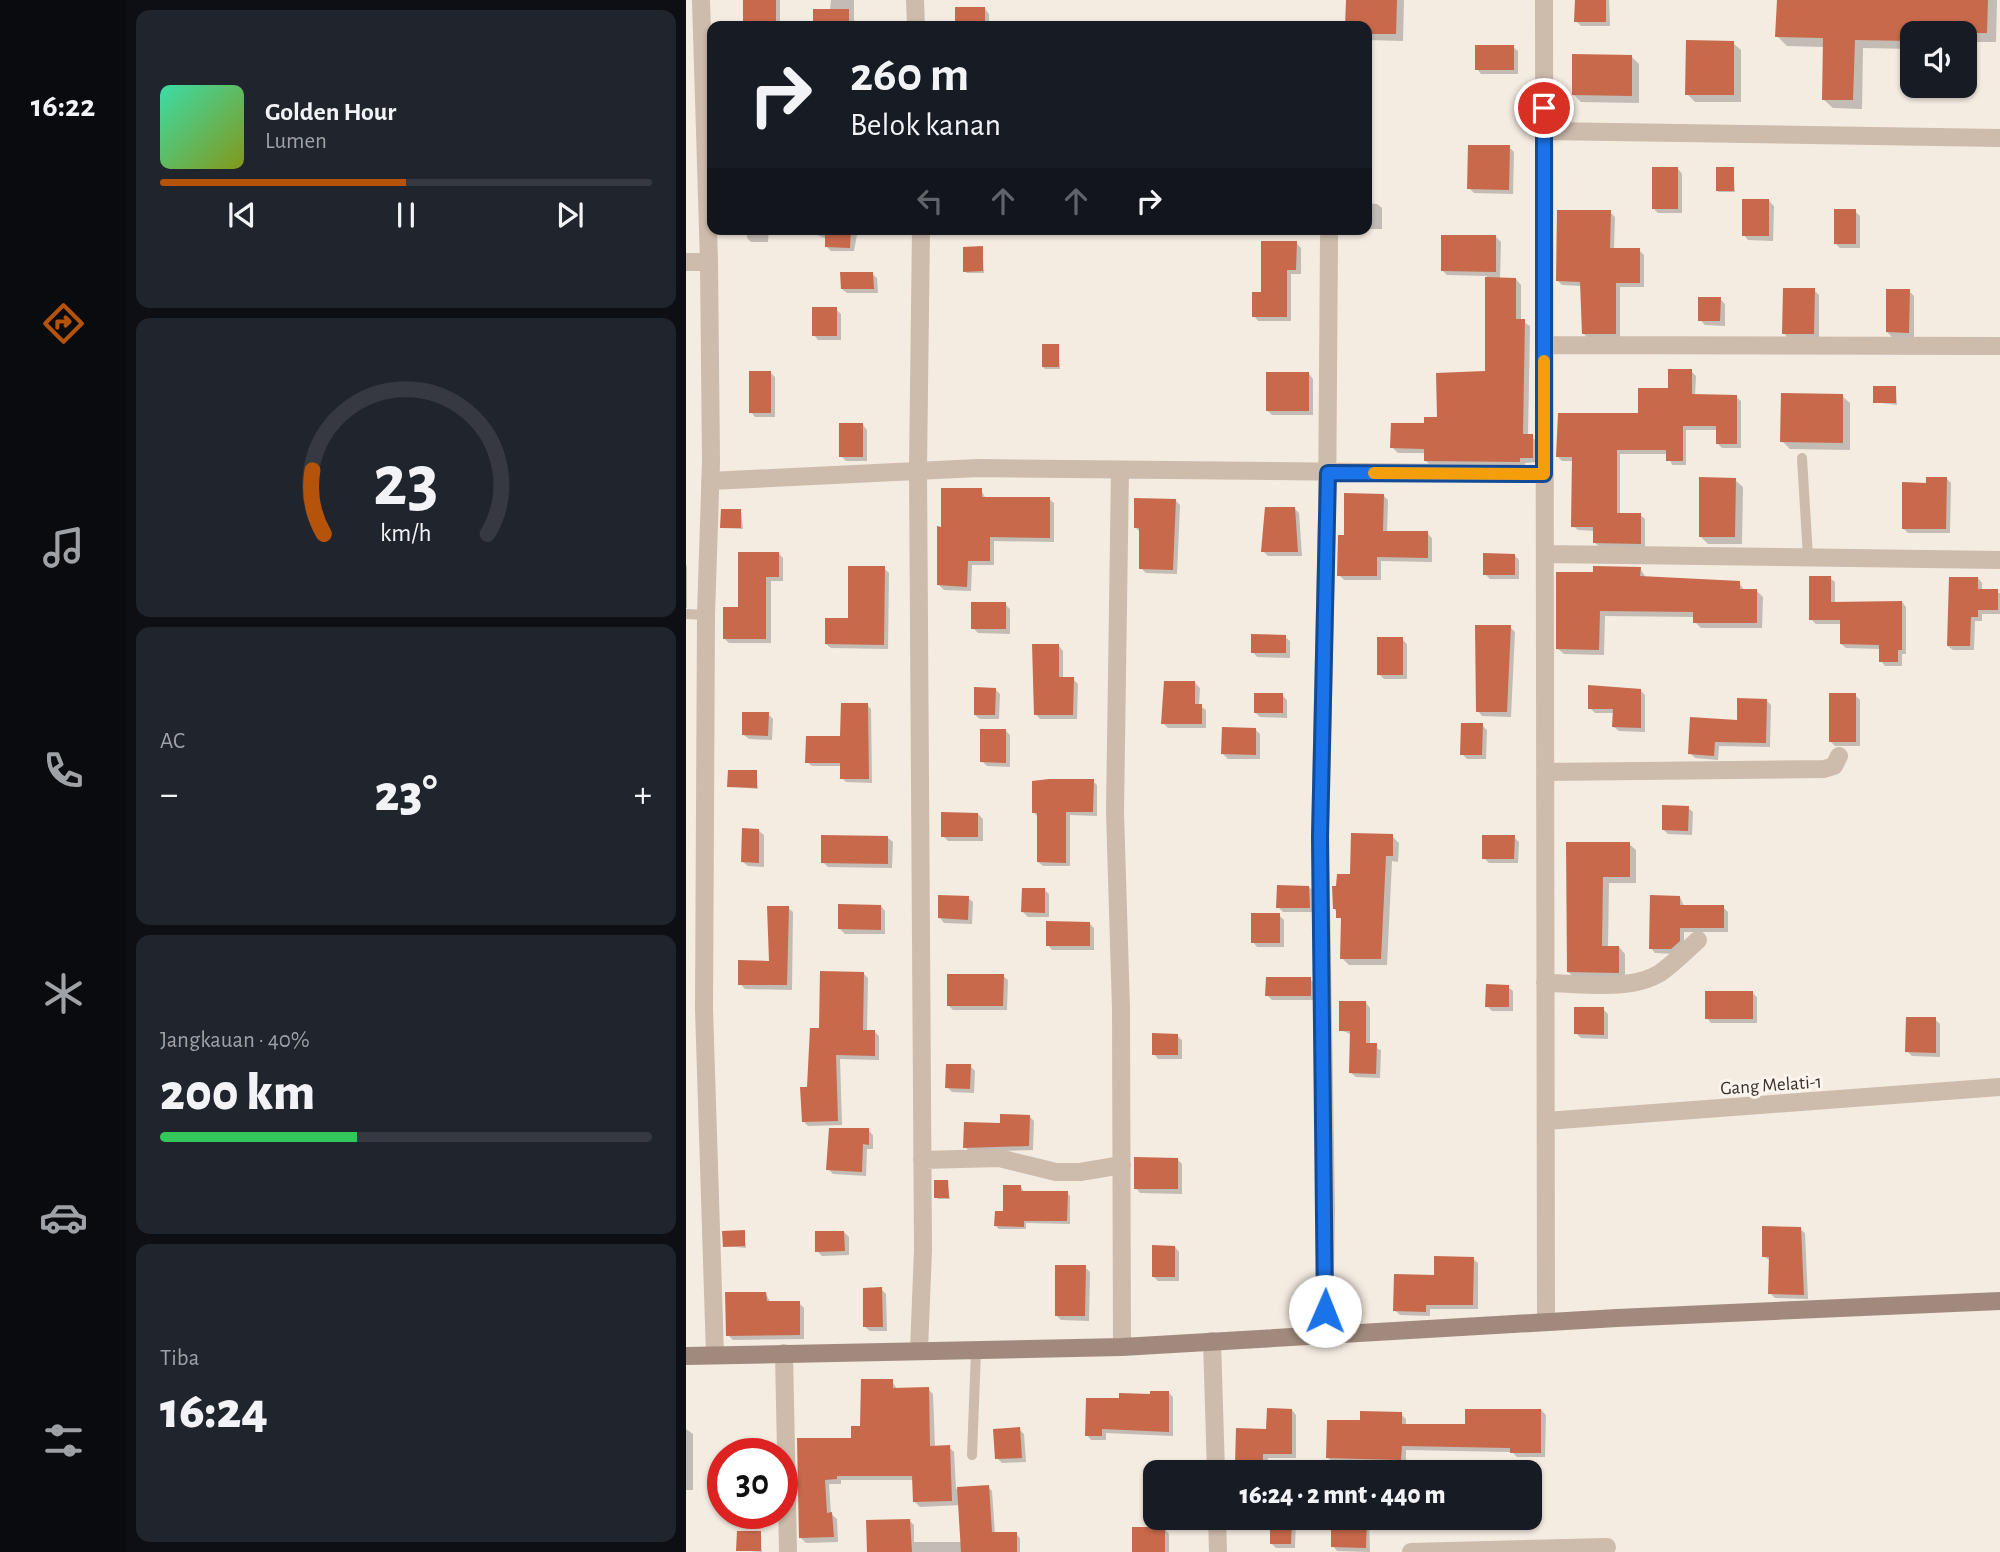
<!DOCTYPE html>
<html lang="id">
<meta charset="utf-8">
<style>
:root{--surface:#171b24;--page:#20242c;--text:#f1f3f6;--muted:#9ea1a6;--line:#363941;--accent:#b45309}
body{margin:0;font-family:"Alegreya Sans",sans-serif;background:var(--page);color:var(--text);height:100vh;display:flex;flex-direction:column;font-size:26px;white-space:nowrap}
*{box-sizing:border-box;margin:0}
p{font-size:23px;color:var(--muted)}
.icon{flex:none;width:38px;height:38px;fill:none;stroke:currentColor;stroke-width:2;stroke-linecap:round;stroke-linejoin:round}
.map{position:relative;flex:1;overflow:hidden}
.sheet{display:flex;flex-direction:column;gap:10px;padding:10px;background:#0d0f14;width:560px}
.sheet>*{flex:none}
.banner{position:absolute;left:21px;top:21px;width:665px;height:214px;border-radius:14px;box-shadow:0 2px 5px #0004;background:#171b24;color:var(--text);overflow:hidden}
.tools{position:absolute;left:1214px;top:21px;display:grid;gap:14px}
.tools a{display:grid;place-items:center;width:77px;height:77px;border-radius:14px;background:var(--surface);box-shadow:0 2px 5px #0004;font-size:35px}
.speed{position:absolute;left:21px;top:1438px;display:flex;gap:14px;font-size:35px;font-weight:700;text-align:center}
.speed>*{display:grid;place-content:center;width:91px;height:91px;border-radius:50%;background:var(--surface);box-shadow:0 2px 5px #0004;line-height:1}
.speed .limit{border:10px solid #d22;background:#fff;color:#111}
.pin{position:absolute;display:grid;place-items:center;width:60px;height:60px;color:#fff;margin:-30px;border:4px solid #fff;border-radius:50%;box-shadow:0 2px 7px #0007}
.me{position:absolute;width:77px;margin:-38px;rotate:1deg;stroke-linejoin:round;filter:drop-shadow(0 0 5px #0008)}
.turn{display:flex;align-items:center;gap:24px;height:147px;padding:0 28px;font-size:32px}
.turn .icon{width:91px;height:91px;stroke-width:2.5}
.turn b{display:block;font-size:49px;line-height:60px}
.lanes{display:flex;align-items:center;height:66px;padding:0 28px;background:#0003;justify-content:center;gap:35px;direction:ltr}
.lanes .off{opacity:.35}
.big{font-size:52px;font-weight:800;line-height:1.1}
.sheet .card{flex:1;display:flex;flex-direction:column;justify-content:center;gap:10px;min-width:0;padding:0 24px;border-radius:14px;background:var(--page)}
.sheet .dial{align-items:center;gap:0}
.dial svg{height:182px;overflow:visible;fill:none;stroke:var(--line);stroke-width:7;stroke-linecap:round;text-anchor:middle}
.dial text{fill:var(--text);stroke:none}
.song{display:flex;align-items:center;gap:21px}
.cover{width:84px;height:84px;border-radius:10px;background:linear-gradient(135deg,hsl(160 70% 55%),hsl(70 70% 35%))}
.played{height:7px;border-radius:4px;background:linear-gradient(90deg,var(--accent) 50%,var(--line) 50%)}
.keys{display:flex;justify-content:space-around;direction:ltr}
.heat{display:flex;justify-content:space-between;align-items:center;font-size:38px;direction:ltr}
.charge{height:10px;border-radius:5px;background:linear-gradient(90deg,#34c759 40%,var(--line) 0)}
.trip{position:absolute;left:457px;top:1460px;width:399px;height:70px;border-radius:14px;background:var(--surface);box-shadow:0 2px 5px #0004;font-weight:800;line-height:70px;text-align:center}
main{display:flex;flex:1;min-height:0}
.tabs{display:flex;flex-direction:column;width:126px;justify-content:space-around;align-items:center;background:#090b0e;color:var(--muted)}
.tabs .icon{width:49px;height:49px}
.tabs .active{color:var(--accent)}
.tabs b{font-size:32px;color:var(--text)}
.map>svg:first-child{display:block}
.shadow{fill:#0003}
.building{fill:#c8694b}
.lines{fill:none;stroke-linecap:round;stroke-linejoin:round}
.lane{stroke:#cdbbac;stroke-width:10}
.street{stroke:#cdbbac;stroke-width:18}
.secondary{stroke:#a18a7d;stroke-width:18}
.route-casing{stroke:#114b97;stroke-width:18}
.route{stroke:#1a73e8;stroke-width:12}
.slow{stroke:#f59e0b;stroke-width:12}
.labels{text-anchor:middle;stroke-width:6;stroke-linejoin:round;paint-order:stroke}
.street-label{font-size:19px;fill:#3b302b;stroke:#fbf5ee}
</style>
<main>
<nav class="tabs">
<b>16:22</b>
<svg class="icon active" aria-label="directions" viewBox="0 0 24 24"><path d="M12 3l9 9-9 9-9-9zM9 14v-3h6M13 9l2 2-2 2"/></svg>
<svg class="icon" aria-label="music" viewBox="0 0 24 24"><path d="M9 18V5l10-2v13"/><circle cx="6" cy="18" r="3"/><circle cx="16" cy="16" r="3"/></svg>
<svg class="icon" aria-label="phone" viewBox="0 0 24 24"><path d="M5 4h4l2 5-3 2q2 4 5 5l2-3 5 2v4C11 20 4 13 5 4z"/></svg>
<svg class="icon" aria-label="climate" viewBox="0 0 24 24"><path d="M12 3v18M4 7l16 10M4 17L20 7"/></svg>
<svg class="icon" aria-label="car" viewBox="0 0 24 24"><path d="M5 17H2v-5l4-1 3-4h7l3 4 3 1v5h-3M9 17h6M6 11h13"/><circle cx="7" cy="17" r="2"/><circle cx="17" cy="17" r="2"/></svg>
<svg class="icon" aria-label="filters" viewBox="0 0 24 24"><path d="M4 7h16M4 17h16"/><circle cx="9" cy="7" r="2"/><circle cx="15" cy="17" r="2"/></svg>
</nav>
<section class="sheet">
<div class="card">
<div class="song"><i class="cover"></i><div><b>Golden Hour</b><p>Lumen</p></div></div>
<div class="played"></div>
<div class="keys"><svg class="icon" aria-label="previous" viewBox="0 0 24 24"><path d="M18 5L8 12l10 7zM5 5v14"/></svg><svg class="icon" aria-label="pause" viewBox="0 0 24 24"><path d="M8 5v14M16 5v14"/></svg><svg class="icon" aria-label="next" viewBox="0 0 24 24"><path d="M6 5l10 7-10 7zM19 5v14"/></svg></div>
</div>
<div class="card dial"><svg viewBox="0 0 100 80">
<path d="M14 69A42 42 0 1 1 86 69"/>
<path d="M14 69A42 42 0 0 1 9 41" stroke="#b45309"/>
<text x="50" y="56" font-size="32" font-weight="700">23</text>
<text x="50" y="72" font-size="11">km/h</text>
</svg></div>
<div class="card"><p>AC</p>
<div class="heat"><a>−</a><b class="big">23°</b><a>+</a></div>
</div>
<div class="card"><p>Jangkauan · 40%</p><b class="big">200 km</b><div class="charge"></div></div>
<div class="card"><p>Tiba</p><b class="big">16:24</b></div>
</section>
<div class="map">
<svg width="1314" height="1552" viewBox="0 0 1314 1552">
<rect width="100%" height="100%" fill="#f4ebe1"/>
<path class="shadow" d="M59 0H94V26H59Z
M145 0H168V26H128V10H144Z
M661 0H718L717 41 681 40V26H661Z
M890 0H923L924 26H895L890 21Z
M1092 0H1311L1310 42H1279V33H1227V49L1177 48 1176 109 1147 108 1137 99 1138 47 1101 46 1091 36Z
M270 9H299L303 14V26H270Z
M1047 43 1055 50V102H1009L1001 94Z
M827 47 832 51V74H795L791 69Z
M945 56 953 64V103L895 102 888 95Z
M823 147 828 152 827 194 788 193 783 188Z
M992 169 996 174V213H972L967 208Z
M1047 169 1049 192H1033L1031 190Z
M1083 201 1088 206 1087 241 1062 240 1058 235Z
M681 203 691 204 696 208V229H681Z
M1169 211 1174 216V248H1154L1149 243Z
M924 212 929 217 928 250H953L958 255V287H934V338H902L897 333 896 286 876 285 872 281Z
M61 229H83L82 242H65L61 238Z
M131 229H172L168 251H145L141 247V239L131 235Z
M810 237 815 242 814 279H830L835 285V320L844 326 842 436 852 441V462L839 463V467L745 466 740 461V453H712L706 447 753 418 800 373 801 276 761 275 757 271Z
M610 243 615 248V274H605V321H572L568 316 577 294Z
M296 248 298 273H281L279 271Z
M186 274 191 278 192 293H161L156 289Z
M1128 290 1133 295V338H1102L1098 333Z
M1223 291 1228 296V337H1206L1201 332Z
M1034 299 1039 304V326L1019 325 1014 320Z
M150 309 155 314V340H132L128 335Z
M372 346 374 369H359L357 367Z
M1005 371 1010 376 1009 396 1050 397 1055 401V448H1036L1031 443V430H1000V465H986L982 454H934V515H954L959 519V548L914 547 909 543V531L892 530 887 526 888 461H876L872 457 954 415Z
M84 372 89 377V417H69L65 412Z
M623 374 627 379V415H586L581 410Z
M1210 388 1211 405 1188 402Z
M1156 396 1164 403V450L1104 449 1096 441Z
M177 425 181 430V461H160L155 456Z
M1260 478 1265 483 1264 533H1222L1217 528 1242 485Z
M1049 480 1057 487 1056 544H1022L1015 537Z
M295 490 300 499H363L368 503V542L308 541V565H286L285 591 258 590 253 585 256 528Z
M697 495 702 500 701 533H741L746 538V562L695 561V580H658L653 575 660 536Z
M489 500 494 505 491 574 460 573 455 568V533L450 528Z
M608 508 613 513 616 556H582L577 551Z
M55 511 57 529 36 528Z
M93 554 97 558V581H85V643H43L38 638 53 608Z
M828 555 833 560V579H804L799 574Z
M0 565 1 566V608H0Z
M198 568 203 573 202 649 145 648 140 644 164 620Z
M954 568 960 578 1053 583 1059 591H1071L1077 597 1076 628H1015L1009 622V617L919 616 918 655 878 654 872 649Z
M1144 578 1149 582V604L1216 602 1220 607V654H1216V666H1199L1195 661V649L1160 648 1155 644 1156 624H1130L1125 619Z
M1292 578 1296 583V590L1314 593V614H1296V621H1289L1288 650H1267L1262 646Z
M319 604 324 609V634L292 633 287 628Z
M824 627 829 632 825 717 796 716 792 711Z
M599 637 604 641V658L571 657 567 652Z
M716 639 721 644V679H698L693 674Z
M373 646 377 651V679H387L392 684 391 719H354L350 714Z
M509 683 514 688 513 705 520 710V728H482L477 723Z
M309 689 314 694 313 719H294L289 715Z
M954 690 959 695V732L933 731 928 727V713H909L904 708Z
M596 695 601 700V718L574 717 569 712Z
M1169 695 1174 700V746H1149L1144 741Z
M1080 700 1085 705 1084 747 1033 746 1032 760 1009 758 1004 753Z
M181 705 185 709 186 783 160 782 156 778V766H126L121 762 156 738Z
M82 714 87 719 86 740 63 739 58 735Z
M796 725 801 730 800 759H781L776 754Z
M569 729 574 734V759H542L537 754Z
M319 730 324 735V767L301 766 296 761Z
M70 772 72 789 43 786Z
M407 781 411 785V816L384 815V866H357L352 862 353 818 348 813Z
M1002 808 1007 812 1006 835 982 834 977 829Z
M292 814 297 819V841H262L257 836Z
M73 831 78 835V867L62 866 57 862Z
M706 836 713 843 712 862 706 861 701 965H663L656 958 657 922 648 908 666 876Z
M828 837 833 842 832 863H803L798 858Z
M202 838 207 842 206 868 142 867 137 862Z
M881 843 943 844 950 850V883H923L922 947H933L939 954V979L889 978 882 972Z
M623 887 628 892V912H597L592 907Z
M358 890 363 894V917H342L337 912Z
M994 897 998 906 1037 907 1042 912V932H998V946L990 954 969 953 965 948Z
M282 898 287 902 286 924 258 923 254 918Z
M195 906 199 911V934H159L154 929Z
M102 908 107 912 106 990 59 989 54 984 84 962Z
M593 915 598 920V947H571L567 942Z
M403 923 408 928V950H366L362 945Z
M177 973 182 978 181 1031 189 1032 193 1036V1060L154 1059 156 1125 122 1126 118 1122 135 1030Z
M317 976 322 980 321 1010H267L262 1005Z
M624 979 629 984V1000H586L581 995Z
M822 987 827 991V1011H806L801 1006Z
M1066 993 1071 997V1023H1025L1021 1018Z
M680 1003 684 1008V1045L695 1050 694 1078 670 1077 665 1073 666 1035 655 1030Z
M917 1009 922 1014V1039L895 1038 890 1033Z
M1249 1019 1254 1024V1057L1226 1056 1221 1051Z
M491 1036 496 1040V1059H472L468 1054Z
M284 1066 289 1071 288 1093 266 1092 261 1087Z
M343 1116 348 1121 347 1150 284 1152 279 1147 316 1125Z
M182 1130 187 1135V1149H181L180 1176 147 1174 142 1169Z
M491 1159 496 1164V1194L454 1193 450 1188Z
M261 1181 264 1199H252L250 1197Z
M335 1187 338 1192 381 1193 384 1196V1224L340 1223V1229H313L310 1226Z
M1114 1229 1119 1233 1122 1299 1089 1298 1084 1293V1261L1077 1256Z
M58 1231 60 1248 39 1246Z
M158 1232 163 1237V1255L136 1256 131 1251Z
M489 1247 493 1252V1281H472L467 1276Z
M787 1259 792 1263V1309H744V1316L714 1315 709 1310 750 1276Z
M399 1267 404 1272 403 1321 375 1320 370 1315Z
M195 1289 200 1294 201 1331H184L179 1327Z
M80 1294 85 1303H113L118 1308V1339L47 1340 42 1335Z
M206 1381 211 1389H242L247 1394 249 1447H263L268 1452 270 1489 302 1487 306 1491 309 1534H330L334 1538V1552H182L224 1521 228 1525V1542H276L274 1505 234 1507 229 1502 228 1480H155V1484H143L145 1514 151 1519 152 1542 120 1543 115 1538 113 1440H167Z
M483 1393 487 1397V1436L420 1433V1440H405L401 1435 435 1400V1395Z
M606 1410 610 1415V1458H582L581 1470 556 1469 551 1465Z
M855 1410 860 1415 859 1457H831L826 1452 720 1450V1464L647 1462 642 1458 675 1422 715 1414 720 1419V1425L781 1426Z
M0 1429 7 1434V1490H0Z
M333 1429 338 1434 340 1462 316 1463 311 1458Z
M586 1517H610L609 1548H590L585 1543Z
M647 1517H683L684 1552 651 1551 647 1546Z
M479 1529 483 1534V1552H447Z
M74 1533 76 1552 52 1550Z"/>
<path class="building" d="M57 0H90V23H57Z
M660 0H711L710 34H681V26H659Z
M889 0H920V22H888Z
M1091 0H1302L1301 33H1227V41L1169 40 1167 100H1136L1137 38 1089 37Z
M269 7H299V26H269Z
M127 9H163V26H127Z
M1000 40 1048 41V95H999Z
M789 45H828V70H789Z
M886 54 946 55V96L886 95Z
M782 145H824L823 190 781 189Z
M966 167H992V209H966Z
M1030 167H1048V191H1030Z
M1056 199H1083V236H1056Z
M1148 209H1170V244H1148Z
M871 210H925L924 248H954V283H930V334H896L894 282 870 281Z
M139 229H165L164 248 139 247Z
M755 235H810V272L755 271Z
M575 241H611L610 270H601V317H566V292H575Z
M297 246V271L277 272V247Z
M154 272H187L188 289H155Z
M799 277 830 278V319H839L837 434H847V458H834V462L738 461V449L704 448 705 423H738V417H751L750 373 799 371Z
M1097 288H1129L1128 334H1096Z
M1200 289H1224L1223 333 1200 332Z
M1012 297H1035L1034 321H1012Z
M126 307H151V336H126Z
M356 344H373V367H356Z
M982 369H1006V394L1051 395V444H1030V426H997V461H980V450H931V513H955V544L907 543V527H885L886 457H870L872 413H952V388H982Z
M63 371H85V413H63Z
M580 372H623V411H580Z
M1187 386H1210V403H1187Z
M1095 393 1157 394V443L1094 442Z
M153 423H177V457H153Z
M1013 477 1050 478 1049 537H1013Z
M1240 477H1261L1260 529H1216V482L1240 483Z
M255 488H296V497H364V538L304 537V561H282L281 587 251 585V526L255 527Z
M658 493 698 494 697 531H742V558L691 557V576H651L652 535H658Z
M448 498 490 499 487 570 453 569V528H448Z
M579 507H609L612 552H575Z
M35 509H55V528H34Z
M52 552H93V577H80V639H37V607H52Z
M797 553 829 554V575H797Z
M162 566H199L198 645 139 644V618H162Z
M907 566 955 567 954 576 1054 581V589H1071V623H1007V612L914 611 913 650 870 649V572H907Z
M1123 576H1145V602L1216 601V650H1212V662H1193V645L1154 644V620H1123Z
M1263 577H1292V589H1312V610H1292V617H1285L1284 646H1261Z
M285 602H320V629H285Z
M789 625H825L821 712H790Z
M565 634 600 635V653H565Z
M691 637H717V675H691Z
M346 644H373V677H388L387 715H348Z
M478 681H509V704H516V724H475Z
M902 685 955 689V728L926 727 927 709H902Z
M288 687 310 688 309 715H288Z
M568 693H597V713H568Z
M1143 693H1170V742H1143Z
M1051 698 1081 699 1080 743 1029 742 1028 756 1002 754 1004 717 1051 720Z
M155 703H182L183 779H154V763H119L120 736H154Z
M56 712H83L82 736 56 735Z
M775 723H797L796 755H774Z
M536 727 570 728V755L535 754Z
M294 729H320V763L294 762Z
M42 770H71V788L41 787Z
M363 779H408L407 812H380V863L351 862V813H346V781Z
M976 805 1003 806 1002 831 976 830Z
M255 812 292 813V837H255Z
M56 828 73 829V863L55 862Z
M665 833 707 834V856H700L695 959H654L655 918H650V909H647L646 886H650L651 874H664Z
M135 835 202 836V864L135 863Z
M796 835H829L828 859H796Z
M880 842H944V877H917L916 946H933V973L881 972Z
M591 885 623 886 624 908H590Z
M336 888H359V913L335 912Z
M252 895 283 896 282 920 252 918Z
M964 895 994 896V905H1038V928H994V941L985 949H963Z
M152 904 195 905V930L152 929Z
M81 906H103L101 985H52V960L83 961Z
M565 913H594V943H565Z
M360 921 404 922V946H360Z
M134 971 178 972 177 1030H189V1056L150 1055 152 1121 116 1122 114 1087H121L124 1028H133Z
M261 974H318L317 1006H261Z
M580 977H625V996H579Z
M800 984 823 985V1007H799Z
M1019 991H1067V1019H1019Z
M653 1001H680V1043H691L690 1074 663 1073 664 1031H653Z
M888 1007H918V1035L888 1034Z
M1220 1017H1250V1053L1219 1052Z
M466 1033 492 1034V1055H466Z
M260 1064H285L284 1089 259 1088Z
M314 1114 344 1115 343 1146 277 1148 278 1122 314 1123Z
M143 1128H183V1145L177 1144 176 1172 140 1170Z
M448 1157 492 1158V1189H448Z
M248 1180H262L263 1198H248Z
M317 1185H335V1191H382L381 1221H338V1227L308 1226 309 1211H317Z
M1076 1226 1115 1227 1118 1295 1082 1294 1083 1257H1076Z
M59 1230V1246L37 1247 36 1231Z
M129 1231H158L159 1251 129 1252Z
M466 1245 489 1246V1277H466Z
M748 1256 788 1257 787 1305H740V1312L707 1311 708 1274 748 1275Z
M369 1265H400L399 1316H369Z
M196 1287 197 1327H177V1288Z
M39 1292H80L81 1301H114V1335L40 1336Z
M175 1379H207V1388L243 1387 244 1446 264 1445 266 1501 227 1502 226 1476H151V1479L139 1480 141 1513 146 1512 148 1537 113 1538 111 1438H165V1426H174Z
M464 1391H483V1432L416 1429V1436H399L400 1398H433V1393L464 1394Z
M581 1408 606 1409V1454H577V1466L549 1465 550 1428 580 1429Z
M779 1409H855V1453H824V1448L716 1446 715 1460 640 1458 641 1420H674V1411L716 1412V1424H779Z
M334 1427 336 1458 309 1459 307 1429Z
M303 1485 306 1532H331V1552H275L271 1487Z
M584 1517H606L605 1544H584Z
M645 1517H681L680 1548 645 1547Z
M224 1519 226 1552H181L180 1520Z
M446 1527H479V1552H446Z
M51 1531H75V1551H50Z"/>
<g class="lines">
<path class="lane" d="M1116 458 1122 557
M0 614 20 615
M286 1455 290 1351"/>
<path class="street" d="M15 0 23 262 25 462 20 615 18 1009 29 1355
M229 0 230 26
M858 0 860 1322
M858 131 1314 138
M0 262H23
M858 345 1314 346
M434 470 429 812 435 1009 436 1347
M24 481 292 468 858 474
M859 554 1314 560
M859 772 1138 769 1148 766 1153 756
M859 983C893 983 944 992 974 973 987 964 1000 951 1012 940
M860 1121 1314 1087
M236 1160 313 1158 370 1172H394L436 1165
M638 1335 640 1211 634 837 641 515 643 237
M526 1341 530 1472
M233 1350 237 1250 232 469 235 229
M98 1353 102 1552
M531 1517 532 1552
M725 1552 921 1547"/>
<path class="secondary" d="M0 1356 436 1347 931 1318 1314 1301"/>
</g>
<g class="lines">
<g class="route-casing">
<path id="route" d="M639 1311 634 837 642 473 858 474V108"/>
</g>
<use href="#route" class="route"/>
<path class="slow" d="M688 473 858 474V361"/>
</g>
<g class="labels">
<g class="street-label">
<text transform="translate(1085 1084) rotate(-4)" y="7">Gang Melati-1</text>
</g>
</g>
</svg>
<div class="tools">
<a><svg class="icon" aria-label="sound" viewBox="0 0 24 24"><path d="M4 9h4l5-4v14l-5-4H4zM17 9q2 3 0 6"/></svg></a>
</div>
<div class="speed"><div class="limit">30</div></div>
<div class="pin" style="left:858px;top:108px;background:#d93025"><svg class="icon" aria-label="arrive" viewBox="0 0 24 24"><path d="M6 21V4h12l-3 4 3 4H6"/></svg></div>
<svg class="me" style="left:639px;top:1311px" viewBox="-20 -20 40 40"><circle r="19" fill="#fff"/><path d="M0-13L10 11 0 6-10 11z" fill="#1a73e8"/></svg>
<div class="trip">16:24 · 2 mnt · 440 m</div>
<div class="banner">
<div class="turn"><svg class="icon" aria-label="right" viewBox="0 0 24 24"><path d="M7 20v-9h11M14 6l5 5-5 5"/></svg><div><b>260 m</b>Belok kanan</div></div>
<div class="lanes"><svg class="icon off" aria-label="left" viewBox="0 0 24 24"><path d="M17 20v-9H6M10 6l-5 5 5 5"/></svg><svg class="icon off" aria-label="ahead" viewBox="0 0 24 24"><path d="M12 20V5M6 11l6-6 6 6"/></svg><svg class="icon off" aria-label="ahead" viewBox="0 0 24 24"><path d="M12 20V5M6 11l6-6 6 6"/></svg><svg class="icon" aria-label="right" viewBox="0 0 24 24"><path d="M7 20v-9h11M14 6l5 5-5 5"/></svg></div>
</div>
</div>
</main>
